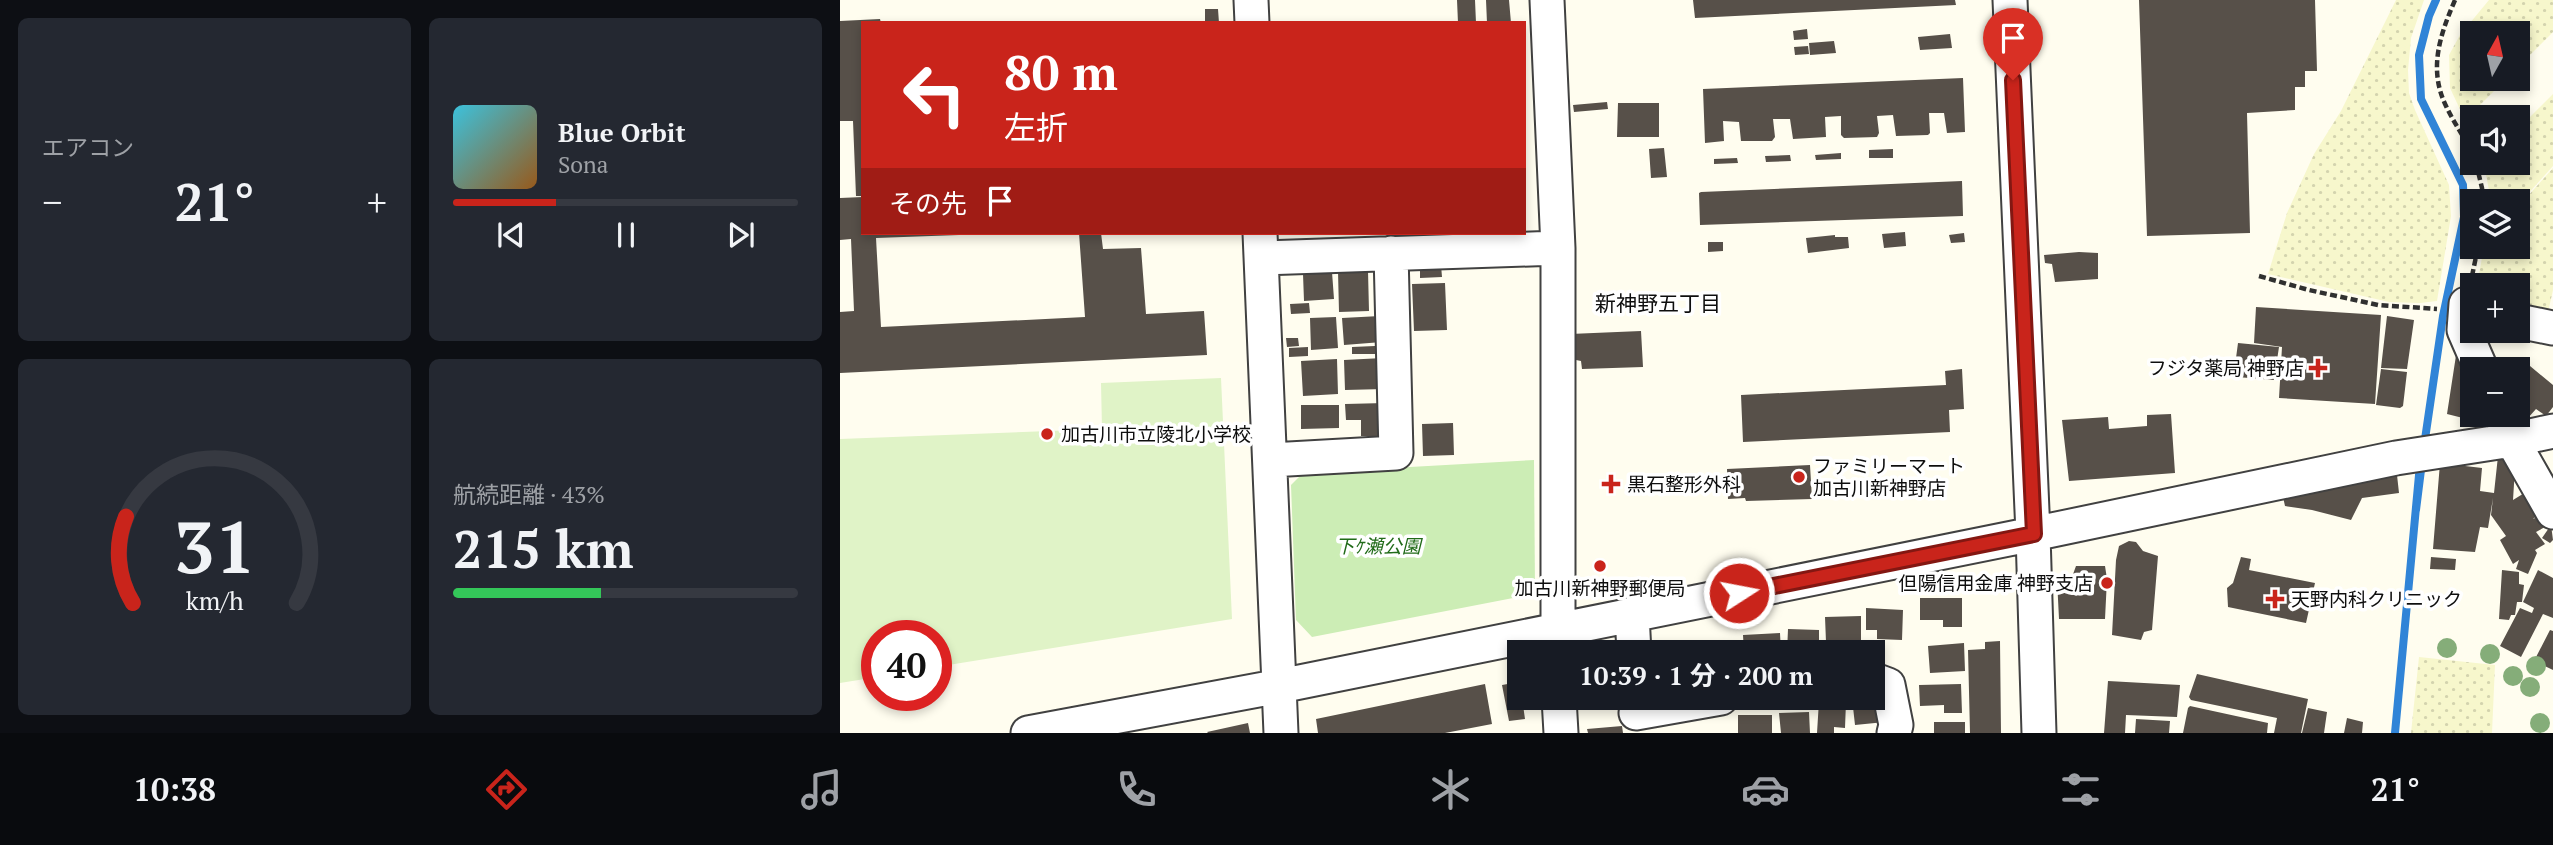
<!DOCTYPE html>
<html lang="ja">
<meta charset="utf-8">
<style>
:root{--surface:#171b24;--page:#242831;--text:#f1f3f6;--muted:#9ea1a6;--line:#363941;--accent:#c9241b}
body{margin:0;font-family:"PT Serif","Noto Sans JP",serif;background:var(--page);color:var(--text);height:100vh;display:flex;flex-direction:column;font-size:26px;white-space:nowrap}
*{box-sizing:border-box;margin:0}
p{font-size:23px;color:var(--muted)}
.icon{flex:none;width:38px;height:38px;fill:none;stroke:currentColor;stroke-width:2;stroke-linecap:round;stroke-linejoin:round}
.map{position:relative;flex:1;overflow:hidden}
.details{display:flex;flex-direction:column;gap:18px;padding:18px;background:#0d0f14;width:840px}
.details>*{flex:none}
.banner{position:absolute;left:21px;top:21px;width:665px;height:214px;border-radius:0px;box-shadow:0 4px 10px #0003;background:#c9241b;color:#fff;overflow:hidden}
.needle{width:46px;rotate:8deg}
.tools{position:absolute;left:1620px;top:21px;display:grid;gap:14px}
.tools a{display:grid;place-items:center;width:70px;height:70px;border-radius:0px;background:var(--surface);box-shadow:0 4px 10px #0003;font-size:35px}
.speed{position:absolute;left:21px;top:620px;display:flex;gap:14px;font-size:35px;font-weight:700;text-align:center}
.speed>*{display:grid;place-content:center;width:91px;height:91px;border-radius:50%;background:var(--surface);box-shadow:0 4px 10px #0003;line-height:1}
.speed .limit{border:10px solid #d22;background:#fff;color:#111}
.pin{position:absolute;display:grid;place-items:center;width:60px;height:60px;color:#fff;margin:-72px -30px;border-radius:50% 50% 50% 0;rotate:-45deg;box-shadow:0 0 7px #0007}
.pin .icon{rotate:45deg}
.me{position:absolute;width:77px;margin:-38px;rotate:79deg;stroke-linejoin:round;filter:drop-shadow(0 0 5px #0008)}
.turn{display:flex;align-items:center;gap:24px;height:147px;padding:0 28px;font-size:32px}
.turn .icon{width:91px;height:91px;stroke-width:2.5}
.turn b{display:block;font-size:49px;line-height:60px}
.then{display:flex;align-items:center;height:66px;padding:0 28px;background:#0003;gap:14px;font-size:26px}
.big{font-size:52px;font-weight:700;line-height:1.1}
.details .widget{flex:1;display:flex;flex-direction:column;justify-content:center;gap:10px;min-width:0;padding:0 24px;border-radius:10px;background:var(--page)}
.details .dial{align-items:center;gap:0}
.dial svg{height:182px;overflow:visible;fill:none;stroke:var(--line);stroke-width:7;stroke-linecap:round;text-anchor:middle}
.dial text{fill:var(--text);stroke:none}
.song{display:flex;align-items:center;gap:21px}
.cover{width:84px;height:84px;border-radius:10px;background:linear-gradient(135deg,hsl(190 70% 55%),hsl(30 70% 35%))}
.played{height:7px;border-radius:4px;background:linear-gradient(90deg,var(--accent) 30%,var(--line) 30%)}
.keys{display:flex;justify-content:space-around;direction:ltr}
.heat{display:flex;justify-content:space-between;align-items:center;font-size:38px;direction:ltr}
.charge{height:10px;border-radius:5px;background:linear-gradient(90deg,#34c759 43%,var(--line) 0)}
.details .tiles{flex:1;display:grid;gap:18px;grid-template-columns:repeat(2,1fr)}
.trip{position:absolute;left:667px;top:640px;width:378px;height:70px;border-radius:0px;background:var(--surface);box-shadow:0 4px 10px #0003;font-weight:700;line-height:70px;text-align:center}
.tab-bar{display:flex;height:112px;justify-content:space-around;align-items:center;background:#090b0e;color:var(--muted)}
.tab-bar .icon{width:49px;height:49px}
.tab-bar .active{color:var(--accent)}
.tab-bar b{font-size:32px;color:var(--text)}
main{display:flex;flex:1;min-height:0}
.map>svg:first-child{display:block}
.farmland{fill:url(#farmland-dots)}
.park{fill:#ccedb5}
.pitch{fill:#e0f3c7}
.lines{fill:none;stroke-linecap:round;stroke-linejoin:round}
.stream{stroke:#3084d7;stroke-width:8}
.building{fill:#575049}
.minor-casing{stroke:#414141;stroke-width:37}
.path{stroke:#303030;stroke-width:4.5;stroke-dasharray:7 3.5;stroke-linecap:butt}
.minor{stroke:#fff;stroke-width:33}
.tree{fill:#85ad79}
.route-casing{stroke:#831712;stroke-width:18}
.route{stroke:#c9241b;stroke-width:12}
.poi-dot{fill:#c9241b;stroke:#fff;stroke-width:2.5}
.labels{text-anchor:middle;stroke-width:7;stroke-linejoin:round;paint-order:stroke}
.poi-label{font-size:19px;fill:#0e0e0e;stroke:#fff;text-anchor:start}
.park-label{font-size:19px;font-style:italic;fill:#216b19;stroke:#fff}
.neighbourhood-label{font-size:21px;fill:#0e0e0e;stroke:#fff}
</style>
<main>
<section class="details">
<div class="tiles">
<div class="widget"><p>エアコン</p>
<div class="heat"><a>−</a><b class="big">21°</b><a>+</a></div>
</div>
<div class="widget">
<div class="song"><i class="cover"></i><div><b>Blue Orbit</b><p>Sona</p></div></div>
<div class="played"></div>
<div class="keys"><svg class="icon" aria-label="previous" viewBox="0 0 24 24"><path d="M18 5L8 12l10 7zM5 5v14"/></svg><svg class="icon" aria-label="pause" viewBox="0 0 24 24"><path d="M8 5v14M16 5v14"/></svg><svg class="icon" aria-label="next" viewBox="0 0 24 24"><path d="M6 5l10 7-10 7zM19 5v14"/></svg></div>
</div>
<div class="widget dial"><svg viewBox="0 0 100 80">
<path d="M14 69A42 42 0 1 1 86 69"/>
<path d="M14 69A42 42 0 0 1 11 31" stroke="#c9241b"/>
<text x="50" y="56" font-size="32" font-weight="700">31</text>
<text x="50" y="72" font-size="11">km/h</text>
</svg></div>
<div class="widget"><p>航続距離 · 43%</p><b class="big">215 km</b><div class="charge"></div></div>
</div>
</section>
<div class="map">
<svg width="1713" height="733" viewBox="0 0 1713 733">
<defs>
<pattern id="farmland-dots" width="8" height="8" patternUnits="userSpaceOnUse" patternTransform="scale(1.75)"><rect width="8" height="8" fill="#f7f7cc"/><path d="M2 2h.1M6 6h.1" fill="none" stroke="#d3d3ae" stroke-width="1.8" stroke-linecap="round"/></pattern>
</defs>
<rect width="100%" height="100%" fill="#fffdef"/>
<path class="farmland" d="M1556 0H1584L1571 38 1568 70 1569 93 1575 110 1609 185 1611 216 1597 301 1580 303 1549 302 1428 274 1447 213 1474 154 1501 111Z
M1649 0H1713V32L1678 67V33H1633V79H1666L1625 120 1610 88 1609 55 1620 35Z
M1713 94V166L1678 205V201H1651L1644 164 1678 163V129Z
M1713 168V290L1706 321 1678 316V285H1637L1644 247H1678V207Z
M1579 657 1655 665 1652 733H1571Z"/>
<path class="park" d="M694 460 695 590 688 595 472 637 456 620 451 485 463 473Z"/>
<path class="pitch" d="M381 378 392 619 96 667V635H37V677L0 683V439L262 429 261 383Z"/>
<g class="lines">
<path class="stream" d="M1584 446 1603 316 1624 217 1623 185 1581 99 1579 55 1589 16 1596 0
M1555 733 1579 475 1576 510 1582 462"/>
</g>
<path class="building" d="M617 0H635L636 23H618Z
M646 0H669L671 23H647Z
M853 0H1115L1116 5 855 18Z
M1299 0H1475L1477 71H1465V87H1455V110L1407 113 1410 233 1307 236Z
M365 9H378L379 23H365Z
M40 19 41 23H23V196H16L13 121H0V21Z
M967 29 968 39 954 40 953 31Z
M1110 34 1112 48 1080 50 1078 37Z
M994 41 996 53 970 55 969 43Z
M968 46 969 54 955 55 954 47Z
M1123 78 1125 132 1107 133 1104 113H1089L1090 133 1088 135 1056 136 1053 115 1037 116 1039 133 1037 137 1004 138 1001 135V116L985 117 986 137 953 139 950 119H933L935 137 932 141H901L899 122 883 121 884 141 865 143 863 89Z
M767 102 768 109 734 112 733 105Z
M778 103H819V137H777Z
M824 148 827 177 811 178 809 149Z
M1053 149V158H1029V150Z
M1001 153V159L976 160 975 155Z
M950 155 951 161 926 162 925 156Z
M897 158 898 163 874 164V159Z
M1122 181 1123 216 860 225 859 193 861 192Z
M23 197V233H119V235L36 238 41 327 245 317 239 233H261L263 249 301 248 306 314 364 311 367 355 0 373V312L14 311 11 239 0 240V198Z
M1065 232 1066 246 1044 248 1042 234Z
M1124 233 1125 242 1111 243 1109 235Z
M995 235V237H1008L1009 248 968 253 966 238Z
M868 242H883V251L868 252Z
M1239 252 1258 253V279L1215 282 1212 264 1205 263 1204 255Z
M601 265 602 277 580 278V267Z
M498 271H528L529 311 499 312Z
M492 272 494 299 464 301 463 274Z
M605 283 607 330 574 331 572 284Z
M469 303 470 313 451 314 450 304Z
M1416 307 1541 315 1535 404 1439 398 1442 347 1414 343Z
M540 316 542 342 504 345 502 318Z
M1547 316 1574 320 1567 369 1541 368Z
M496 317 498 348 471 350 470 318Z
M801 331 803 367 742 369 741 361 731 359 730 334Z
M446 338H458L459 346 447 347Z
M1398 343 1439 347 1434 380 1397 377 1394 373Z
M535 346V354H512V347Z
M468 347V356L449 357V348Z
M1617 349 1633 383V415L1645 416 1627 419 1607 414Z
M543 358 544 389 505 390 504 360Z
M497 359 498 394 463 396 461 361Z
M1690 366 1713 385V407L1706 416 1696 409 1687 419 1678 413V380Z
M1122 369 1124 409 1109 410 1110 432 903 442 901 395 1106 385 1105 371Z
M1541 369 1567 372 1563 406 1560 408 1536 405Z
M545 403 546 436H521V420H506L505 404Z
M461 405H499V428L461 429Z
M1331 414 1335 473 1229 481 1222 420 1268 417 1269 429 1307 426V415Z
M613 423 614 455 583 456 582 424Z
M1669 453 1675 468 1673 500 1686 492 1699 514 1693 519 1705 513 1712 523 1696 532 1705 544 1695 550 1697 553 1688 574 1676 569 1679 560 1673 564 1660 540 1666 536 1651 515 1653 498 1648 528 1640 527 1635 552 1593 549 1600 463 1642 468 1640 491 1654 493 1658 456Z
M970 465 972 499 906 501 905 498 888 499 887 469Z
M1557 475 1559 493 1522 498 1511 520 1472 510 1445 506 1443 497Z
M1711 525 1713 540 1710 543 1702 538Z
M1289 541 1296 542 1303 551 1318 556 1312 630 1304 632 1301 640 1272 635 1276 560 1279 546Z
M1401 557 1411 559 1409 570 1475 583 1466 623 1388 607 1387 588 1393 583Z
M1591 557 1616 559 1615 570 1590 569Z
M1236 566H1265L1267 579 1265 619H1219L1217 579 1232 577Z
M1662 570 1679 572V584L1684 585 1682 602H1677L1675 615H1671L1669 620 1659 619Z
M1698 570 1713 578V618L1703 614 1681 657 1660 646 1680 608 1692 613 1694 608 1683 602Z
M1080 598H1122V627H1103V620H1080Z
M1026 608 1063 610 1062 640 1037 639V630H1026Z
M1021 616V641L986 642 985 617Z
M948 629 979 630V645L963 644 962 653H947Z
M1710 630 1713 631V670L1694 661Z
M940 633 941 653H904L903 635Z
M1160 641 1161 733H1130L1128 650 1145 649V642Z
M1124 643 1125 671 1090 673 1088 646Z
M897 644V653H861V645Z
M1357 674 1468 699 1461 733H1434L1437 718 1351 700 1349 697Z
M1268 681 1340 685 1337 717 1286 715 1285 733H1264Z
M679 682V698H682L685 719 669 721 662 685Z
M645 684 652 724 605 733H478L476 719Z
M1121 684 1122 713H1104V705L1080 706 1079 685Z
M1032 694 1045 722 1015 725 1012 698H1032Z
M747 698H782V706L748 707Z
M979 701 1006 702 1005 728 994 727V733H977Z
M1350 706 1428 723 1427 733H1343L1348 708Z
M1468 708 1487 712 1484 733H1462Z
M969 712 970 733H941L939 713Z
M898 715H932V733H898Z
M1507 718 1523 722 1522 733H1504Z
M1296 719 1330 721 1329 733H1295Z
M1094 722H1125V733H1094Z
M408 723 410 733H368L367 732Z
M782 726 783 733H748L747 729Z"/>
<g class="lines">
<g class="minor-casing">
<path id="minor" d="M411 0 412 23
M707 0 718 248V653
M1170 0 1193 534 1199 733
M420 233 441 733
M422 258 718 248
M1626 304 1624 330 1641 369
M1678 321 1713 328
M1661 415 1672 440 1713 512
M430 460 556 453 551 253
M792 614 794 653
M1032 679 1048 685 1056 725 1054 733
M719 698 721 733
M796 713 881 698
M188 733 440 686 1193 534 1556 458 1672 440 1713 431"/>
</g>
<path class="path" d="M1615 0C1600 35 1588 69 1606 106 1614 123 1625 138 1633 155
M1636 163 1642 188 1643 201
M1419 276 1469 290 1538 305 1597 309
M1632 276 1638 247"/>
<use href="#minor" class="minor"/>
</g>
<g class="tree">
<circle cx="1607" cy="648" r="10"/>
<circle cx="1650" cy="654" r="10"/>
<circle cx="1696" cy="666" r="10"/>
<circle cx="1673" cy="676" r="10"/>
<circle cx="1690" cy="687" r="10"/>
<circle cx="1700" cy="723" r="10"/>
</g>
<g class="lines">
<g class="route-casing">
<path id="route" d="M899 593 1194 534 1173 80"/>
</g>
<use href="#route" class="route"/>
</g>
<g class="poi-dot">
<path d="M1474.5 357.5h7v7h7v7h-7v7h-7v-7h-7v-7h7z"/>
<circle cx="207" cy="434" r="7"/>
<circle cx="959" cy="477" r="7"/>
<path d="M767.5 473.5h7v7h7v7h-7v7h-7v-7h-7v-7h7z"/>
<circle cx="760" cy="566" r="7"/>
<circle cx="1267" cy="583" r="7"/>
<path d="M1431.5 588.5h7v7h7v7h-7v7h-7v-7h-7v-7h7z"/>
</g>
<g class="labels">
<g class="poi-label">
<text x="1464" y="375" text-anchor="end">フジタ薬局 神野店</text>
<text x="221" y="441">加古川市立陵北小学校</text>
<text x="973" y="473">ファミリーマート<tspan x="973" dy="22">加古川新神野店</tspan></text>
<text x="787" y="491">黒石整形外科</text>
<text x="1253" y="590" text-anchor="end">但陽信用金庫 神野支店</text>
<text x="760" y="595" text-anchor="middle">加古川新神野郵便局</text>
<text x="1451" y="606">天野内科クリニック</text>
</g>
<g class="park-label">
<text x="538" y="553">下ｹ瀬公園</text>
</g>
<g class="neighbourhood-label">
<text x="818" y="311">新神野五丁目</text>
</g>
</g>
</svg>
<div class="tools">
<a><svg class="needle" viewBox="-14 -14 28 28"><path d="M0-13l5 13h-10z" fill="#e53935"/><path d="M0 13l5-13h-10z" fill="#9ea1a6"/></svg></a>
<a><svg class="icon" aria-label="sound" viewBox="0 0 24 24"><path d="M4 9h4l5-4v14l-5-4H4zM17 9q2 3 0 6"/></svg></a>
<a><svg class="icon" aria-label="layers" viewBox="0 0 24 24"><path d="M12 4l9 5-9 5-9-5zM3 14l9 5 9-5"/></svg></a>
<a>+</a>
<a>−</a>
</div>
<div class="speed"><div class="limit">40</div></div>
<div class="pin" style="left:1173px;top:80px;background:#d93025"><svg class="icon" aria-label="arrive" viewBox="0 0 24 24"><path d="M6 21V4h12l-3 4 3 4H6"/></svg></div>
<svg class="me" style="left:899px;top:593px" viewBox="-20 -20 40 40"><circle r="17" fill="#c9241b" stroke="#fff" stroke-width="3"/><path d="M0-11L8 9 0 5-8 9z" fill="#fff"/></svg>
<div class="trip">10:39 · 1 分 · 200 m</div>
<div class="banner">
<div class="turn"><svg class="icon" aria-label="left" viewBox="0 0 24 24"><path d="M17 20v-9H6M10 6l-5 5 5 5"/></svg><div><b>80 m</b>左折</div></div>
<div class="then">その先<svg class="icon" aria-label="arrive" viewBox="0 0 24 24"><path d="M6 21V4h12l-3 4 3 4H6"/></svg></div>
</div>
</div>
</main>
<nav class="tab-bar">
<b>10:38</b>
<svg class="icon active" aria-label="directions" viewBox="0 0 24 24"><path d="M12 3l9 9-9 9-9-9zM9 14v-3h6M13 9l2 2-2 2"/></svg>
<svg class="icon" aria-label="music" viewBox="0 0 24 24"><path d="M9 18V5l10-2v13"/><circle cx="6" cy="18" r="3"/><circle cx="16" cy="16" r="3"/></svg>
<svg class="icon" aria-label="phone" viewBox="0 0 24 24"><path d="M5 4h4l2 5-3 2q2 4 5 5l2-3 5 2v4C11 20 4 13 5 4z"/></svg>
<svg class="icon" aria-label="climate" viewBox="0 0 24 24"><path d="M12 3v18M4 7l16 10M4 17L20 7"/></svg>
<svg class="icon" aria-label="car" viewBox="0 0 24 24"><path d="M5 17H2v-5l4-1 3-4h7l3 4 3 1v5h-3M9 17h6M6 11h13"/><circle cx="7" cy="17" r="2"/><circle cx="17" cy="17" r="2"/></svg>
<svg class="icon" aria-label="filters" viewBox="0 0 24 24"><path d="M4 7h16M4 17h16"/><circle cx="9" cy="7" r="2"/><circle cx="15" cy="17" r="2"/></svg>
<b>21°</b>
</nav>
